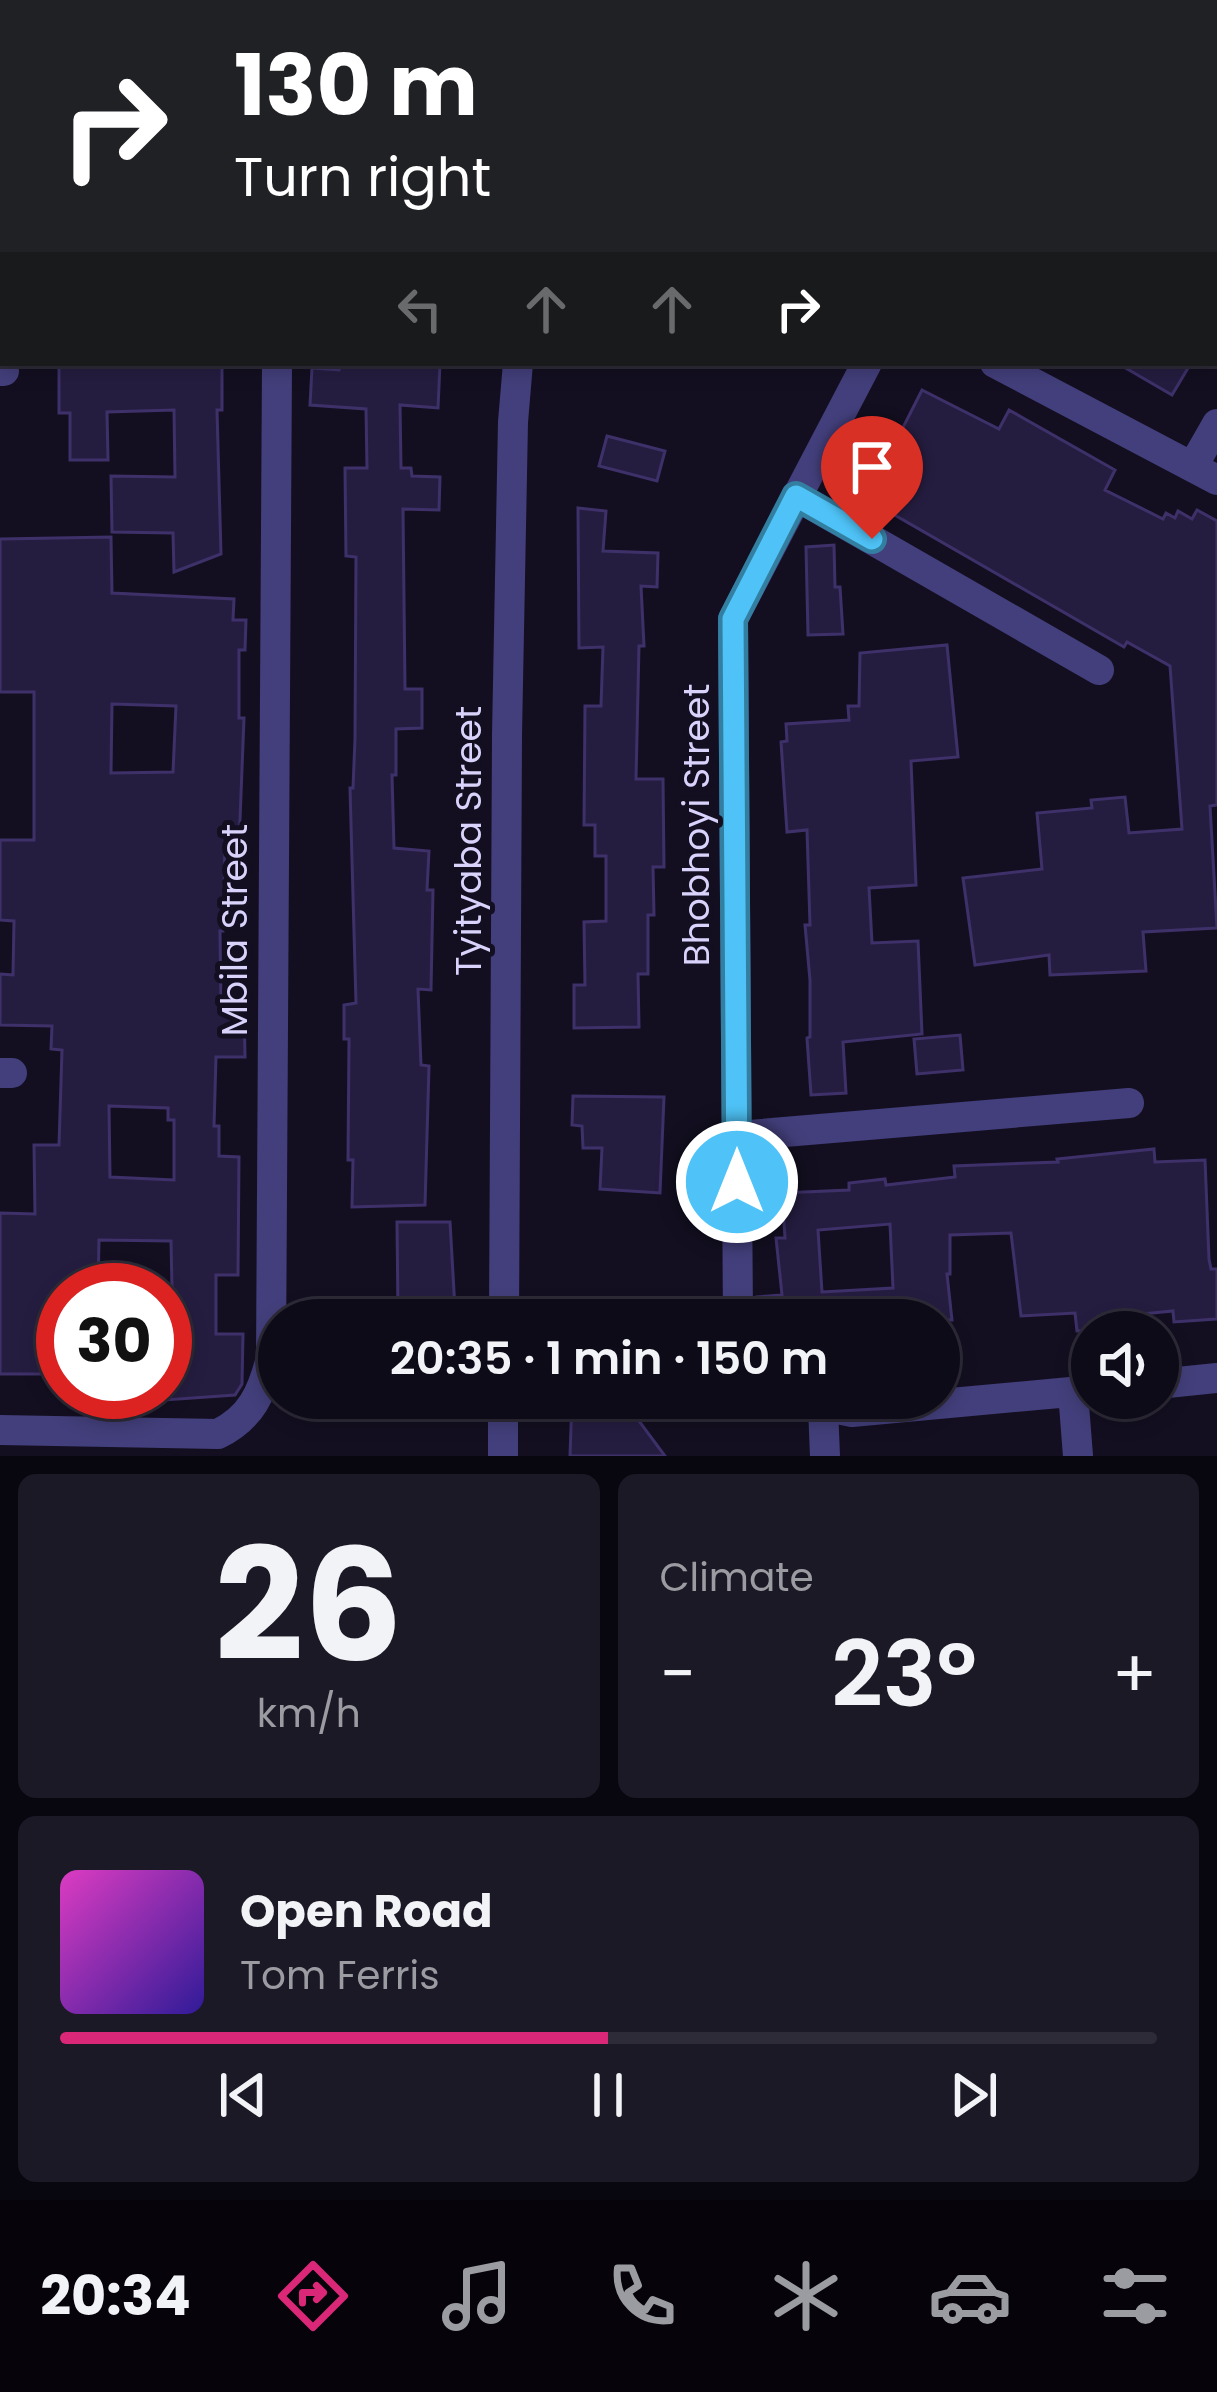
<!DOCTYPE html>
<meta charset="utf-8">
<style>
:root{--surface:#0e0b19;--page:#1c1926;--text:#f1f3f6;--muted:#9b9ba2;--line:#2e2b38;--accent:#db2777}
body{margin:0;font-family:Poppins,sans-serif;background:var(--page);color:var(--text);height:100vh;display:flex;flex-direction:column;font-size:45px;white-space:nowrap}
*{box-sizing:border-box;margin:0}
p{font-size:39px;color:var(--muted)}
.icon{flex:none;width:66px;height:66px;fill:none;stroke:currentColor;stroke-width:2;stroke-linecap:round;stroke-linejoin:round}
.map{position:relative;height:1456px;overflow:hidden}
.drawer{display:flex;flex-direction:column;gap:18px;padding:18px;background:#08060e;flex:1}
.drawer>*{flex:none}
.top-card{position:absolute;left:0px;top:0px;width:1218px;height:366px;box-shadow:0 6px 18px #0003,0 0 0 3px var(--line);background:#202124;color:#fff;overflow:hidden}
.tools{position:absolute;left:1071px;top:1311px;display:grid;gap:24px}
.tools a{display:grid;place-items:center;width:108px;height:108px;border-radius:50%;background:var(--surface);box-shadow:0 6px 18px #0003,0 0 0 3px var(--line);font-size:60px}
.speed{position:absolute;left:36px;top:1263px;display:flex;gap:24px;font-size:60px;font-weight:700;text-align:center}
.speed>*{display:grid;place-content:center;width:156px;height:156px;border-radius:50%;background:var(--surface);box-shadow:0 6px 18px #0003,0 0 0 3px var(--line);line-height:1}
.speed .limit{border:18px solid #d22;background:#fff;color:#111}
.pin{position:absolute;display:grid;place-items:center;width:102px;height:102px;color:#fff;margin:-123px -51px;border-radius:50% 50% 50% 0;rotate:-45deg;box-shadow:0 0 12px #0007}
.pin .icon{rotate:45deg}
.me{position:absolute;width:132px;margin:-66px;rotate:0deg;stroke-linejoin:round;filter:drop-shadow(0 0 9px #0008)}
.turn{display:flex;align-items:center;gap:42px;height:252px;padding:0 36px;font-size:54px}
.turn .icon{width:156px;height:156px;stroke-width:2.5}
.turn b{display:block;font-size:84px;line-height:102px}
.lanes{display:flex;align-items:center;height:114px;padding:0 36px;background:#0003;justify-content:center;gap:60px;direction:ltr}
.lanes .off{opacity:.35}
.big{font-size:90px;font-weight:600;line-height:1.1}
.drawer .card{flex:1;display:flex;flex-direction:column;justify-content:center;gap:18px;min-width:0;padding:0 42px;border-radius:18px;background:var(--page)}
.drawer .dial{align-items:center;gap:0}
.dial b{font-size:156px;line-height:1}
.song{display:flex;align-items:center;gap:36px}
.cover{width:144px;height:144px;border-radius:18px;background:linear-gradient(135deg,hsl(310 70% 55%),hsl(250 70% 35%))}
.played{height:12px;border-radius:6px;background:linear-gradient(90deg,var(--accent) 50%,var(--line) 50%)}
.keys{display:flex;justify-content:space-around;direction:ltr}
.heat{display:flex;justify-content:space-between;align-items:center;font-size:66px;direction:ltr}
.drawer .tiles{flex:1;display:grid;gap:18px;grid-template-columns:1fr 1fr}
.card:last-child{grid-column:span 2}
.trip{position:absolute;left:258px;top:1299px;width:702px;height:120px;border-radius:60px;background:var(--surface);box-shadow:0 6px 18px #0003,0 0 0 3px var(--line);font-weight:600;line-height:120px;text-align:center}
.tab-bar{display:flex;height:192px;justify-content:space-around;align-items:center;background:#06040a;color:var(--muted)}
.tab-bar .icon{width:84px;height:84px}
.tab-bar .current{color:var(--accent)}
.tab-bar b{font-size:54px;color:var(--text)}
.map>svg:first-child{display:block}
.building{fill:#251d40;stroke:#3e316a;stroke-width:3;fill-rule:evenodd}
.lines{fill:none;stroke-linecap:round;stroke-linejoin:round}
.minor{stroke:#433f7c;stroke-width:30}
.route-casing{stroke:#337fa1;stroke-width:30}
.route{stroke:#4fc3f7;stroke-width:21}
.labels{text-anchor:middle;stroke-width:10;stroke-linejoin:round;paint-order:stroke}
.street-label{font-size:36px;fill:#d9d3fb;stroke:#130f21}
</style>
<div class="map">
<svg width="1217" height="1456" viewBox="0 0 1217 1456">
<rect width="100%" height="100%" fill="#130f21"/>
<path class="building" d="M59 363 222 366V410H217L221 554 174 572 173 533 112 532 111 476 175 477 174 410 107 412 108 460H70V413H59Z
M340 363 440 364 438 408 400 405 401 468H411L412 476 440 477 439 510 403 509 405 689H422V728L396 729V775H392L394 848 429 851 427 890H433L431 990 418 989 421 1065 429 1066 425 1205 352 1207 353 1160H348L349 1039H344V1005L356 1003 350 788H353L355 739 356 557 346 556 345 468H367L366 409 310 405 312 368 339 370Z
M1117 363H1191L1172 395Z
M922 390 999 429 1009 410 1115 470 1105 490 1163 519 1166 513 1175 518 1178 511 1192 519 1197 510 1217 521V805L1210 806 1217 928 1143 932 1146 971 1050 975 1049 955 975 965 963 878 1042 869 1037 813 1092 808 1091 800 1125 797 1129 833 1182 829 1170 666 1127 642 1124 647 879 506 904 458 891 451Z
M607 436 665 451 657 481 599 466Z
M578 508 606 511 603 551 658 553 657 587 641 586 644 646H639L636 779H663L664 867H653L654 915H648V974H638L639 1027 574 1028V985H585L584 922 606 921V856H595V825H584L585 706H601L603 647 579 648Z
M111 537 112 593 234 599 233 620H246L245 650H239V718H244L239 845 225 844 223 931H220L221 1004H244L245 1057H216L214 1126H219V1156L239 1157 238 1275H216V1334H243L242 1384 235 1395 165 1400V1334H173L171 1241 99 1240 98 1290H63V1374H0V1213L35 1214 34 1145H59L62 1050 51 1049 52 1026 0 1025V974L13 975 14 921 0 920V840H34V692H0V539ZM112 704 176 706 173 772 111 773ZM109 1106 168 1108V1120H174V1180L110 1177Z
M834 545 835 587H840L843 634 808 635 806 547Z
M947 645 958 757 911 761 916 885 869 888 872 943 918 941 922 1034 843 1042 846 1093 811 1095 807 1038 810 1037V980L805 925H810L807 830 787 832 781 742 787 741 786 724 849 720 848 706H859L860 653Z
M960 1035 963 1070 917 1074 914 1039Z
M573 1096 664 1097 660 1193 600 1189 602 1148H583L582 1126 572 1125Z
M1154 1149 1155 1162 1205 1160 1209 1259 1211 1269H1217V1319L1174 1322 1173 1311 1111 1317 1112 1328 1077 1331 1075 1313 1021 1316 1011 1233 950 1235V1274H947L952 1320H757V1297L782 1295 776 1238H785L782 1193 849 1190V1183L885 1179 886 1185 955 1177 954 1166 1058 1162 1057 1159ZM890 1224 893 1288 822 1292 818 1230Z
M397 1222H450L455 1309 398 1314Z
M572 1398H622L665 1456H570Z"/>
<g class="lines">
<path class="minor" d="M901 0 907 3
M279 3V0
M559 3V0
M791 3 792 0
M0 6 2 0
M995 363 1217 480
M0 371H4
M1193 466 1217 424
M796 496 1099 670
M0 1073H12
M737 1136 1129 1103
M504 1320 507 735 513 422 518 363
M738 1320 733 619 867 363
M1158 1384 1217 1378
M1073 1392 1078 1456
M785 1398 852 1412 1092 1390
M823 1407 825 1456
M0 1430 218 1434C251 1418 262 1393 271 1358L277 363
M503 1456V1398"/>
</g>
<g class="lines">
<g class="route-casing">
<path id="route" d="M737 1182 733 619 796 496 872 539"/>
</g>
<use href="#route" class="route"/>
</g>
<g class="labels">
<g class="street-label">
<text transform="translate(696 825) rotate(-90)" y="13">Bhobhoyi Street</text>
<text transform="translate(468 841) rotate(-90)" y="13">Tyityaba Street</text>
<text transform="translate(234 930) rotate(-90)" y="13">Mbila Street</text>
</g>
</g>
</svg>
<div class="tools">
<a><svg class="icon" aria-label="sound" viewBox="0 0 24 24"><path d="M4 9h4l5-4v14l-5-4H4zM17 9q2 3 0 6"/></svg></a>
</div>
<div class="speed"><div class="limit">30</div></div>
<div class="pin" style="left:872px;top:539px;background:#d93025"><svg class="icon" aria-label="arrive" viewBox="0 0 24 24"><path d="M6 21V4h12l-3 4 3 4H6"/></svg></div>
<svg class="me" style="left:737px;top:1182px" viewBox="-20 -20 40 40"><circle r="17" fill="#4fc3f7" stroke="#fff" stroke-width="3"/><path d="M0-11L8 9 0 5-8 9z" fill="#fff"/></svg>
<div class="trip">20:35 · 1 min · 150 m</div>
<div class="top-card">
<div class="turn"><svg class="icon" aria-label="right" viewBox="0 0 24 24"><path d="M7 20v-9h11M14 6l5 5-5 5"/></svg><div><b>130 m</b>Turn right</div></div>
<div class="lanes"><svg class="icon off" aria-label="left" viewBox="0 0 24 24"><path d="M17 20v-9H6M10 6l-5 5 5 5"/></svg><svg class="icon off" aria-label="ahead" viewBox="0 0 24 24"><path d="M12 20V5M6 11l6-6 6 6"/></svg><svg class="icon off" aria-label="ahead" viewBox="0 0 24 24"><path d="M12 20V5M6 11l6-6 6 6"/></svg><svg class="icon" aria-label="right" viewBox="0 0 24 24"><path d="M7 20v-9h11M14 6l5 5-5 5"/></svg></div>
</div>
</div>
<section class="drawer">
<div class="tiles">
<div class="card dial"><b>26</b><p>km/h</p></div>
<div class="card"><p>Climate</p>
<div class="heat"><a>−</a><b class="big">23°</b><a>+</a></div>
</div>
<div class="card">
<div class="song"><i class="cover"></i><div><b>Open Road</b><p>Tom Ferris</p></div></div>
<div class="played"></div>
<div class="keys"><svg class="icon" aria-label="previous" viewBox="0 0 24 24"><path d="M18 5L8 12l10 7zM5 5v14"/></svg><svg class="icon" aria-label="pause" viewBox="0 0 24 24"><path d="M8 5v14M16 5v14"/></svg><svg class="icon" aria-label="next" viewBox="0 0 24 24"><path d="M6 5l10 7-10 7zM19 5v14"/></svg></div>
</div>
</div>
</section>
<nav class="tab-bar">
<b>20:34</b>
<svg class="icon current" aria-label="directions" viewBox="0 0 24 24"><path d="M12 3l9 9-9 9-9-9zM9 14v-3h6M13 9l2 2-2 2"/></svg>
<svg class="icon" aria-label="music" viewBox="0 0 24 24"><path d="M9 18V5l10-2v13"/><circle cx="6" cy="18" r="3"/><circle cx="16" cy="16" r="3"/></svg>
<svg class="icon" aria-label="phone" viewBox="0 0 24 24"><path d="M5 4h4l2 5-3 2q2 4 5 5l2-3 5 2v4C11 20 4 13 5 4z"/></svg>
<svg class="icon" aria-label="climate" viewBox="0 0 24 24"><path d="M12 3v18M4 7l16 10M4 17L20 7"/></svg>
<svg class="icon" aria-label="car" viewBox="0 0 24 24"><path d="M5 17H2v-5l4-1 3-4h7l3 4 3 1v5h-3M9 17h6M6 11h13"/><circle cx="7" cy="17" r="2"/><circle cx="17" cy="17" r="2"/></svg>
<svg class="icon" aria-label="filters" viewBox="0 0 24 24"><path d="M4 7h16M4 17h16"/><circle cx="9" cy="7" r="2"/><circle cx="15" cy="17" r="2"/></svg>
</nav>
